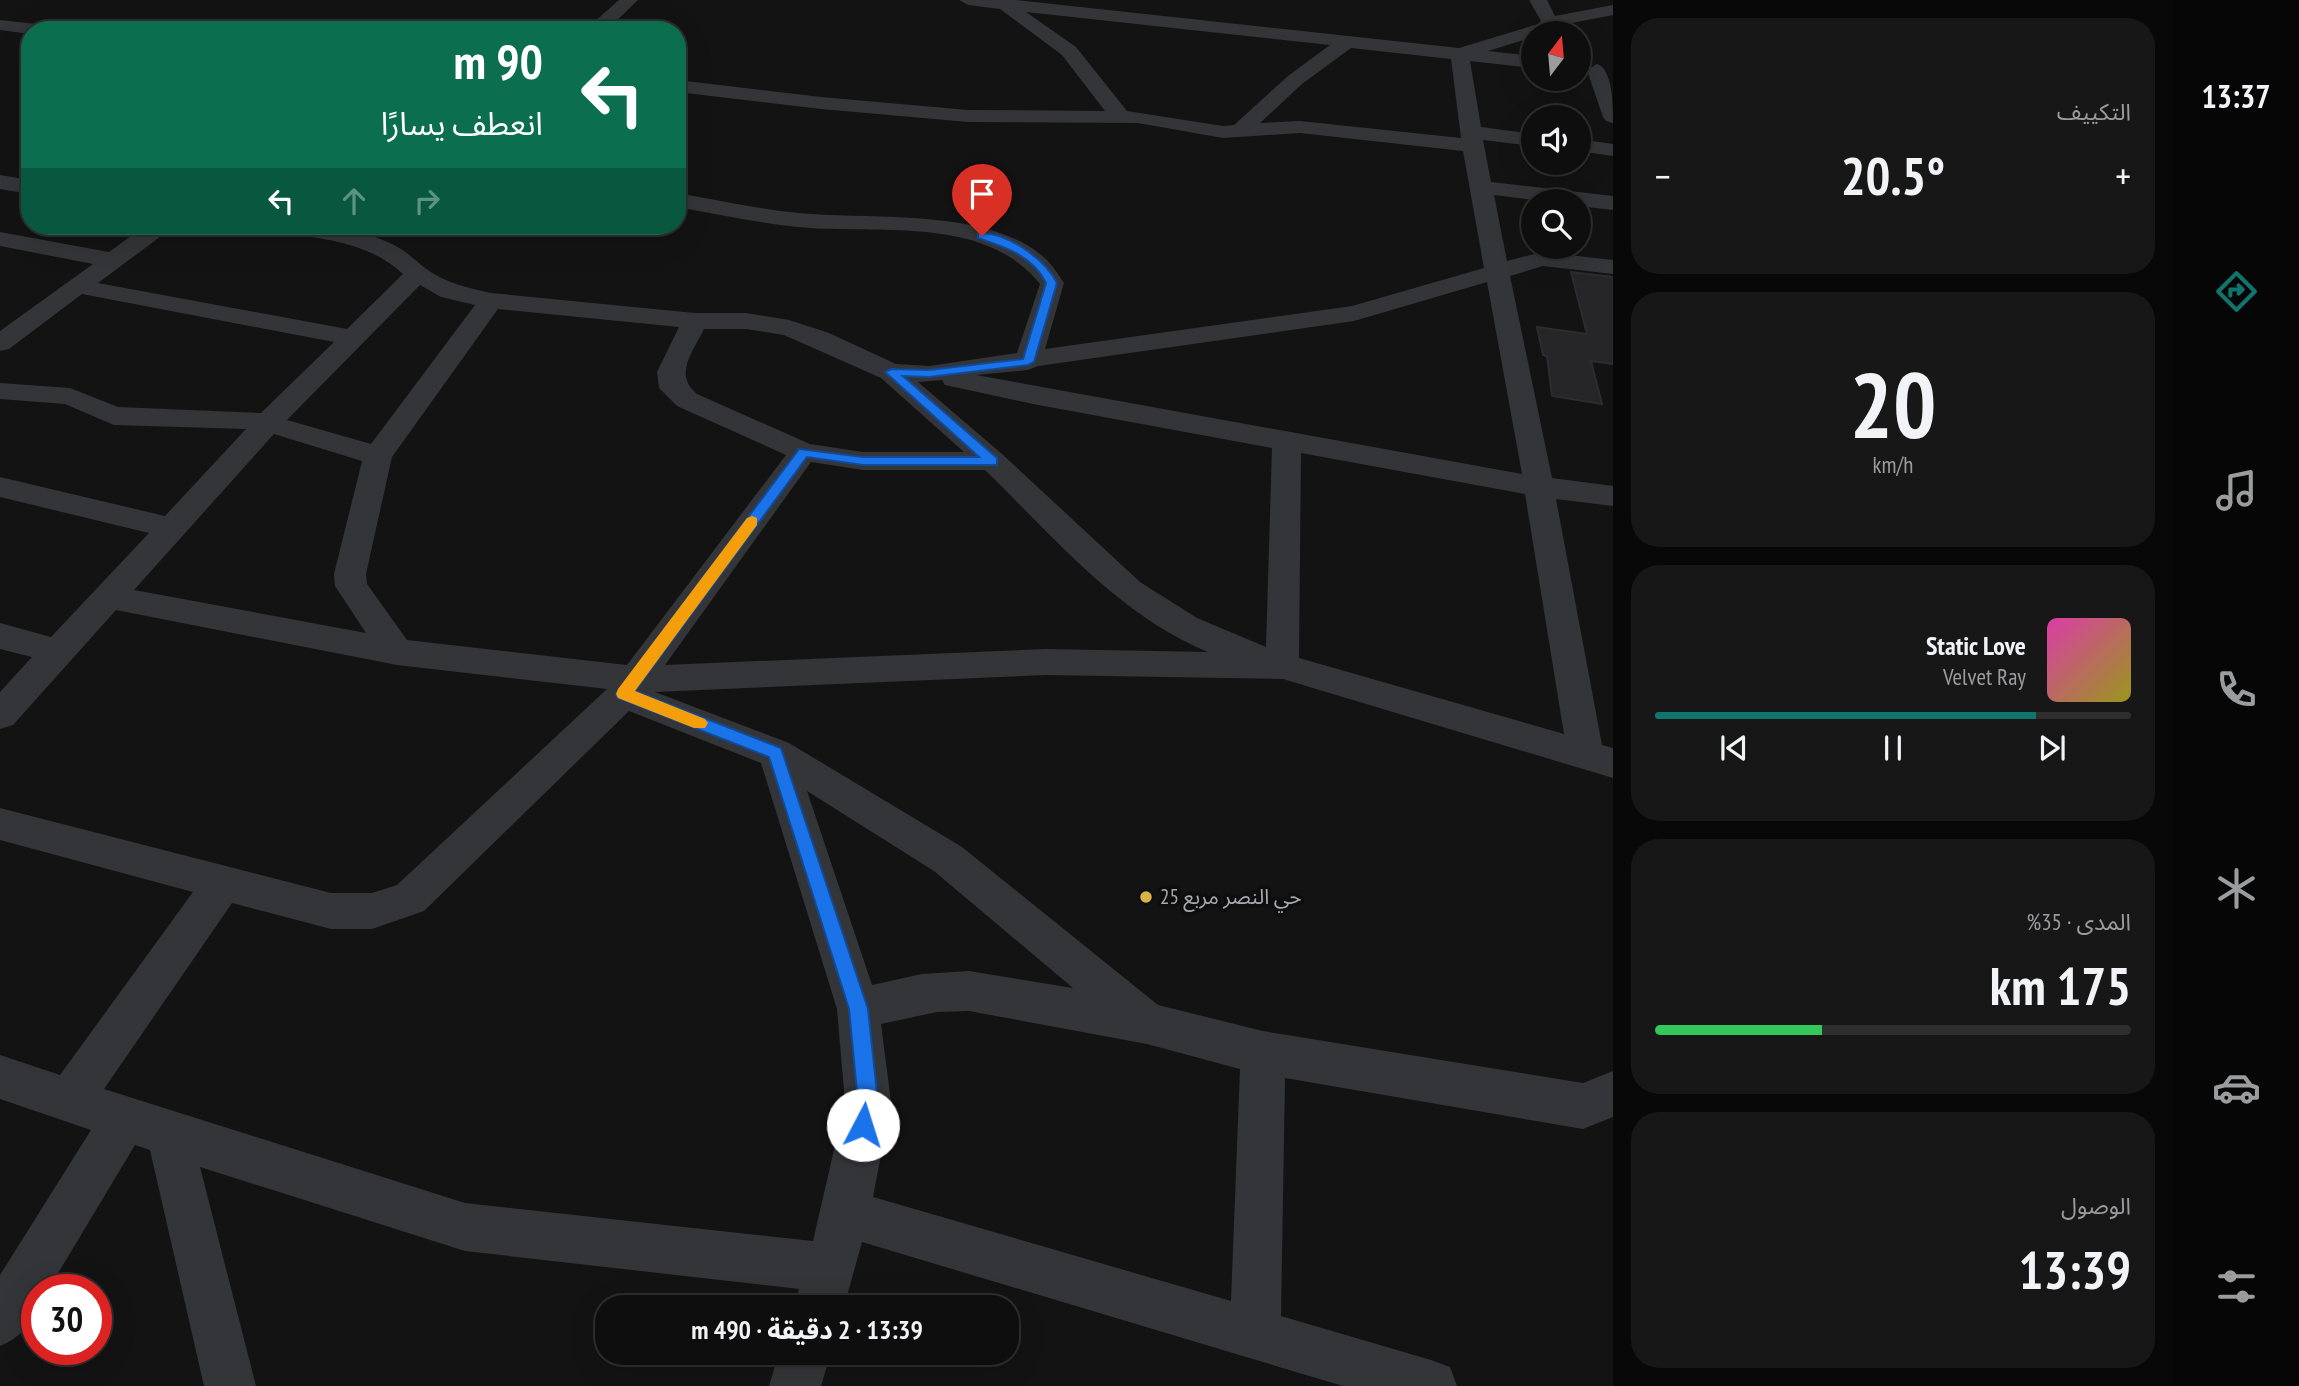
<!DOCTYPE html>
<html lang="ar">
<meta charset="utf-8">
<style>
:root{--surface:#0e0e0f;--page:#171718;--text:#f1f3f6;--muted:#9b9c9e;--line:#2e2e2f;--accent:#0f766e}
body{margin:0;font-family:"PT Sans Narrow","Noto Sans Arabic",sans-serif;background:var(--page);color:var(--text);direction:rtl;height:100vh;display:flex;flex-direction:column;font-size:26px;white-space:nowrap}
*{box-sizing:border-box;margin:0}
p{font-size:23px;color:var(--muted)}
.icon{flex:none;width:38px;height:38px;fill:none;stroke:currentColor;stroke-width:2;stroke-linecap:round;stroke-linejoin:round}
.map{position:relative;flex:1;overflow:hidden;direction:ltr}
.drawer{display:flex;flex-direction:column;gap:18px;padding:18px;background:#080808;width:560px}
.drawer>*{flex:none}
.top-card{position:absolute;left:21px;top:21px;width:665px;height:214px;border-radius:28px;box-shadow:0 7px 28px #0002,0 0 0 2px var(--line);direction:rtl;background:#0b6e4f;color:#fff;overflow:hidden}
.needle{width:46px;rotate:16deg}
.fabs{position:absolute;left:1521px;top:21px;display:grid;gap:14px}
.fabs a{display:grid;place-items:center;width:70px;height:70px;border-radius:50%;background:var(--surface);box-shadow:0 7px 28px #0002,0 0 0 2px var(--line);font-size:35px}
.speed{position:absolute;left:21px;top:1274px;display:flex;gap:14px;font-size:35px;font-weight:700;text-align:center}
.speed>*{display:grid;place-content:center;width:91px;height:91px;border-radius:50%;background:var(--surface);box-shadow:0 7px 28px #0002,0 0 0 2px var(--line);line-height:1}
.speed .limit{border:10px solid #d22;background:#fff;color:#111}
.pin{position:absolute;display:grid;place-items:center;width:60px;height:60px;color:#fff;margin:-72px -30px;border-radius:50% 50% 50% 0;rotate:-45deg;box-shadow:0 0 7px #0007}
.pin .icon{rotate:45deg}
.me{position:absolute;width:77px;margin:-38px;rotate:5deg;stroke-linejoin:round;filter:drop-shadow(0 0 5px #0008)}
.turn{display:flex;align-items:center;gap:24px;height:147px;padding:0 28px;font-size:32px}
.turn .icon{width:91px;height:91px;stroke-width:2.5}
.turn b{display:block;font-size:49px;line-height:60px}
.lanes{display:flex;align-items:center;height:66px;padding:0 28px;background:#0003;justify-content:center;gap:35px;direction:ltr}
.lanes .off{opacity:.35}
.big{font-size:52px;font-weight:700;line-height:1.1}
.drawer .tile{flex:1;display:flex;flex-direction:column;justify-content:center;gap:10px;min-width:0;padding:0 24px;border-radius:28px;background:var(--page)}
.drawer .dial{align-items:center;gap:0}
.dial b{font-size:91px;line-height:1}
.song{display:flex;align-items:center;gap:21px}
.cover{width:84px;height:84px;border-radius:10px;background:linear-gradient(135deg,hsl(320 70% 55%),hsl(60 70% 35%))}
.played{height:7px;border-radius:4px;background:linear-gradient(90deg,var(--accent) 80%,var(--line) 80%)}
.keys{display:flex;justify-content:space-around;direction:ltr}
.heat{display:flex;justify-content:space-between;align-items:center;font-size:38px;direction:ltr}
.charge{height:10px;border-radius:5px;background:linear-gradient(90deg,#34c759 35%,var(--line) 0)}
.trip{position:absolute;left:595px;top:1295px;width:424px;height:70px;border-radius:28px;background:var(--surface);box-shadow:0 7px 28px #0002,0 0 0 2px var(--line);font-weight:700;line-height:70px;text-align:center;direction:rtl}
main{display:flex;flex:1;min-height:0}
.menu{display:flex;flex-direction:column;width:126px;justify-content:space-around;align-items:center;background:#060606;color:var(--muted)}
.menu .icon{width:49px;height:49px}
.menu .on{color:var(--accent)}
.menu b{font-size:32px;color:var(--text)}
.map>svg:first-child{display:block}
.building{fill:#262628;stroke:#2d2d30;stroke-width:2}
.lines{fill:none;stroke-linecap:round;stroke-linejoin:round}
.minor{fill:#343539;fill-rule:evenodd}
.route{fill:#1a73e8;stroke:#114b97;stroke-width:2}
.slow{fill:#f59e0b}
.poi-dot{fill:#dab345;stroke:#0e0e0f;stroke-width:2.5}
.labels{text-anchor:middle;stroke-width:7;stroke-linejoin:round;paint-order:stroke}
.poi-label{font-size:21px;fill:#a6a9b3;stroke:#0e0e0f;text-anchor:start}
</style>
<main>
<nav class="menu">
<b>13:37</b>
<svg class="icon on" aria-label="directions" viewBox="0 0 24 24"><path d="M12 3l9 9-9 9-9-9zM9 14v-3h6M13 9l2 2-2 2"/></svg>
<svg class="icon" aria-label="music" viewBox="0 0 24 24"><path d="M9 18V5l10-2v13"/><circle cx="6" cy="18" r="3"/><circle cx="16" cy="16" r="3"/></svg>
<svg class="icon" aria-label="phone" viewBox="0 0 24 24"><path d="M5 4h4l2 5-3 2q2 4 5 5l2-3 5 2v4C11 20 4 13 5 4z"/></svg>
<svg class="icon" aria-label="climate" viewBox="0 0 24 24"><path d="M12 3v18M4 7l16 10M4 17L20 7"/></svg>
<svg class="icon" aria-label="car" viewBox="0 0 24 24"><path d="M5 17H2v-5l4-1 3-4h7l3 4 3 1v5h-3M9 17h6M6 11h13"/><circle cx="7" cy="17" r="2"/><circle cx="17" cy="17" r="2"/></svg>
<svg class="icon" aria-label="filters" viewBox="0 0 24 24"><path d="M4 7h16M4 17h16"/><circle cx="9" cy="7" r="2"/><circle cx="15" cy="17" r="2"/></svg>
</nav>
<section class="drawer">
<div class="tile"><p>التكييف</p>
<div class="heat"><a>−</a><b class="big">20.5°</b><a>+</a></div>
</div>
<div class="tile dial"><b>20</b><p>km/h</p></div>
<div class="tile">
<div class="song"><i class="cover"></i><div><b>Static Love</b><p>Velvet Ray</p></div></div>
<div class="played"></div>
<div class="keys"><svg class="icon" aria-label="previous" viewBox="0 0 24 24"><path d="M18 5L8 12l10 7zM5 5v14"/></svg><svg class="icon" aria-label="pause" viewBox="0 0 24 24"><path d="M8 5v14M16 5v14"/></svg><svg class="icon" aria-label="next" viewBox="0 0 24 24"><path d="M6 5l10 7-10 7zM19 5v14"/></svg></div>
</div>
<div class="tile"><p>المدى · 35%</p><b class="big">175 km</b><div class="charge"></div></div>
<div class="tile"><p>الوصول</p><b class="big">13:39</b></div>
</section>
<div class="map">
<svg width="1613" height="1386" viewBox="0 0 1613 1386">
<rect width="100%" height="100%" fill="#131314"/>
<path class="building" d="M1571 272 1613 277V364L1591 361 1602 404 1552 396 1547 356 1543 355 1537 327 1587 334Z"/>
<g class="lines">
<path class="minor" d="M619 0H638L607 30H545L554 25 593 23Z
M959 0H1016L1459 48 1538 24 1541 21 1529 0H1547L1555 16 1613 5V15L1556 26 1550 32 1533 33V37L1488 51 1533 56V68L1470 61 1481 127 1533 134V146L1483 140 1491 182 1613 196V210L1578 206V201H1543L1494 195 1507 261 1542 252 1613 260V274L1543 266 1510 276 1552 478 1613 486V506L1556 499 1602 745 1613 748V778L1283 679 1046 675 655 692 789 743 962 847 1158 1005 1263 1031 1583 1083 1613 1071V1117L1583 1129 1285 1078 1281 1316 1431 1360 1450 1367 1457 1386H1343L862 1242 844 1307H794L799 1289 465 1251 200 1167 256 1386H204L150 1150 135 1145 48 1290H37C37 1317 25 1336 0 1346V1275L91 1130 0 1099V1055L60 1075 193 892 0 840V808L331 893H372L397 885 607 689 397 665 116 610 13 725 0 729V692L32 657 0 649V623L51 637 149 533 0 497V477L165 516 246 429 114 425 65 404 0 399V383L70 388 118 407 261 413 334 342 82 294 9 349 0 351V331L93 264 0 246V232L109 252 145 226H171L168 231 98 283 347 329 403 274C370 243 326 239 283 233L275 231 271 226C313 224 356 226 394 245 406 251 415 260 425 268 445 283 468 288 491 293L695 313H746L789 320 829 333 896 364 929 366 1017 353 1040 284C984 214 877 235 798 227 758 223 717 214 677 207V193C718 200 758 209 799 213 871 220 982 208 1040 254 1050 261 1058 274 1064 283L1045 349 1352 306 1484 268 1463 151 1300 133 1223 138 1138 123 968 122 821 109 677 92V80L821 97 968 110 1105 111 1062 55 1000 9 968 5ZM1026 12 1330 45 1288 76 1234 125 1223 126 1127 111 1076 47ZM1351 48 1451 59 1461 138 1300 121 1260 123 1302 84ZM1487 282 1522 474 976 375 1028 370 1038 366 1354 321ZM420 285 441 297 475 305 371 444 287 420ZM498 309 679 327 657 372 659 388 677 406 786 455 627 665 407 640 367 584 366 574 392 457ZM704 329H746L784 335 881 378 964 452H863L810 444 697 394C673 374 693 352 704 329ZM942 380 945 385 1033 404 1272 448 1266 647 1197 618 1140 582 1002 454 918 382ZM274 434 362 461 334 574 335 586 366 633 134 590ZM1301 453 1525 494 1564 734 1299 658ZM811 462 863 470H985C1053 536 1118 615 1208 652L1046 649 665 665ZM629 711 761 763 837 1009 845 1102 813 1241 465 1203 104 1089 232 903 331 929H372L424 911ZM807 791 934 871 1073 988 969 971 922 974 872 985ZM969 1011 1147 1044 1240 1069 1231 1301 873 1197 891 1102 881 1024 937 1012Z
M0 20 45 25 54 30H30V34L0 30Z
M1597 64C1613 69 1613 106 1613 123L1606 121 1603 117 1587 70Z
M1578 139 1613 144V156L1578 151Z
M0 175 30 180V194L0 189Z
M779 1353H831L821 1386H769Z"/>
</g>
<path class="route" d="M978 233C1006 231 1045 259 1057 283L1034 362 1028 365 929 377 903 376 997 458V465H863L807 457 635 691 781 748 868 1009 878 1102 871 1132 863 1135 856 1132 853 1125 858 1102 849 1009 769 757 618 698 616 694 799 449 863 457H979L885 372 891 369 929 370 1023 359 1046 283C1033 256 1005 247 978 238Z"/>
<path class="slow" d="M752 516 757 518V525L635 691 705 719 708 723 705 728H694L618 698 616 694 618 689 747 518Z"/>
<circle class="poi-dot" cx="1146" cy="897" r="7"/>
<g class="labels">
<g class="poi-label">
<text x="1160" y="904">حي النصر مربع 25</text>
</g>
</g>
</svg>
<div class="fabs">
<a><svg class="needle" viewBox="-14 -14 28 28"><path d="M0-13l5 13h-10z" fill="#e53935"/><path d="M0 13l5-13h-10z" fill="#9b9c9e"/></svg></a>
<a><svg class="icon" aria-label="sound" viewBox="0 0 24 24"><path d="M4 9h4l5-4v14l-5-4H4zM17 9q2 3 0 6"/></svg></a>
<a><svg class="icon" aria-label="search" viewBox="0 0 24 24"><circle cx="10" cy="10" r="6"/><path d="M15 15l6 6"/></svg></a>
</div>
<div class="speed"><div class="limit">30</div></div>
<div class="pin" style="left:982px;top:236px;background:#d93025"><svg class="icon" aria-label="arrive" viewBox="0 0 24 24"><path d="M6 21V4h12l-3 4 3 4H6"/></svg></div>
<svg class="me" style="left:863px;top:1125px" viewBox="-20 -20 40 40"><circle r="19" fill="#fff"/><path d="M0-13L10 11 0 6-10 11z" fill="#1a73e8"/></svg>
<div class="trip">13:39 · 2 دقيقة · 490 m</div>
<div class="top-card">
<div class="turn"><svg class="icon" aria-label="left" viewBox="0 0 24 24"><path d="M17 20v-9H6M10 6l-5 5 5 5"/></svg><div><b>90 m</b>انعطف يسارًا</div></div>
<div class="lanes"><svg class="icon" aria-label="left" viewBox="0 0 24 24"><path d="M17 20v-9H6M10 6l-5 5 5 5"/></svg><svg class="icon off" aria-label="ahead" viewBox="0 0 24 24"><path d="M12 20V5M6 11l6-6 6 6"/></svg><svg class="icon off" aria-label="right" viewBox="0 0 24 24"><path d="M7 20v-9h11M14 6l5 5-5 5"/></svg></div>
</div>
</div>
</main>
